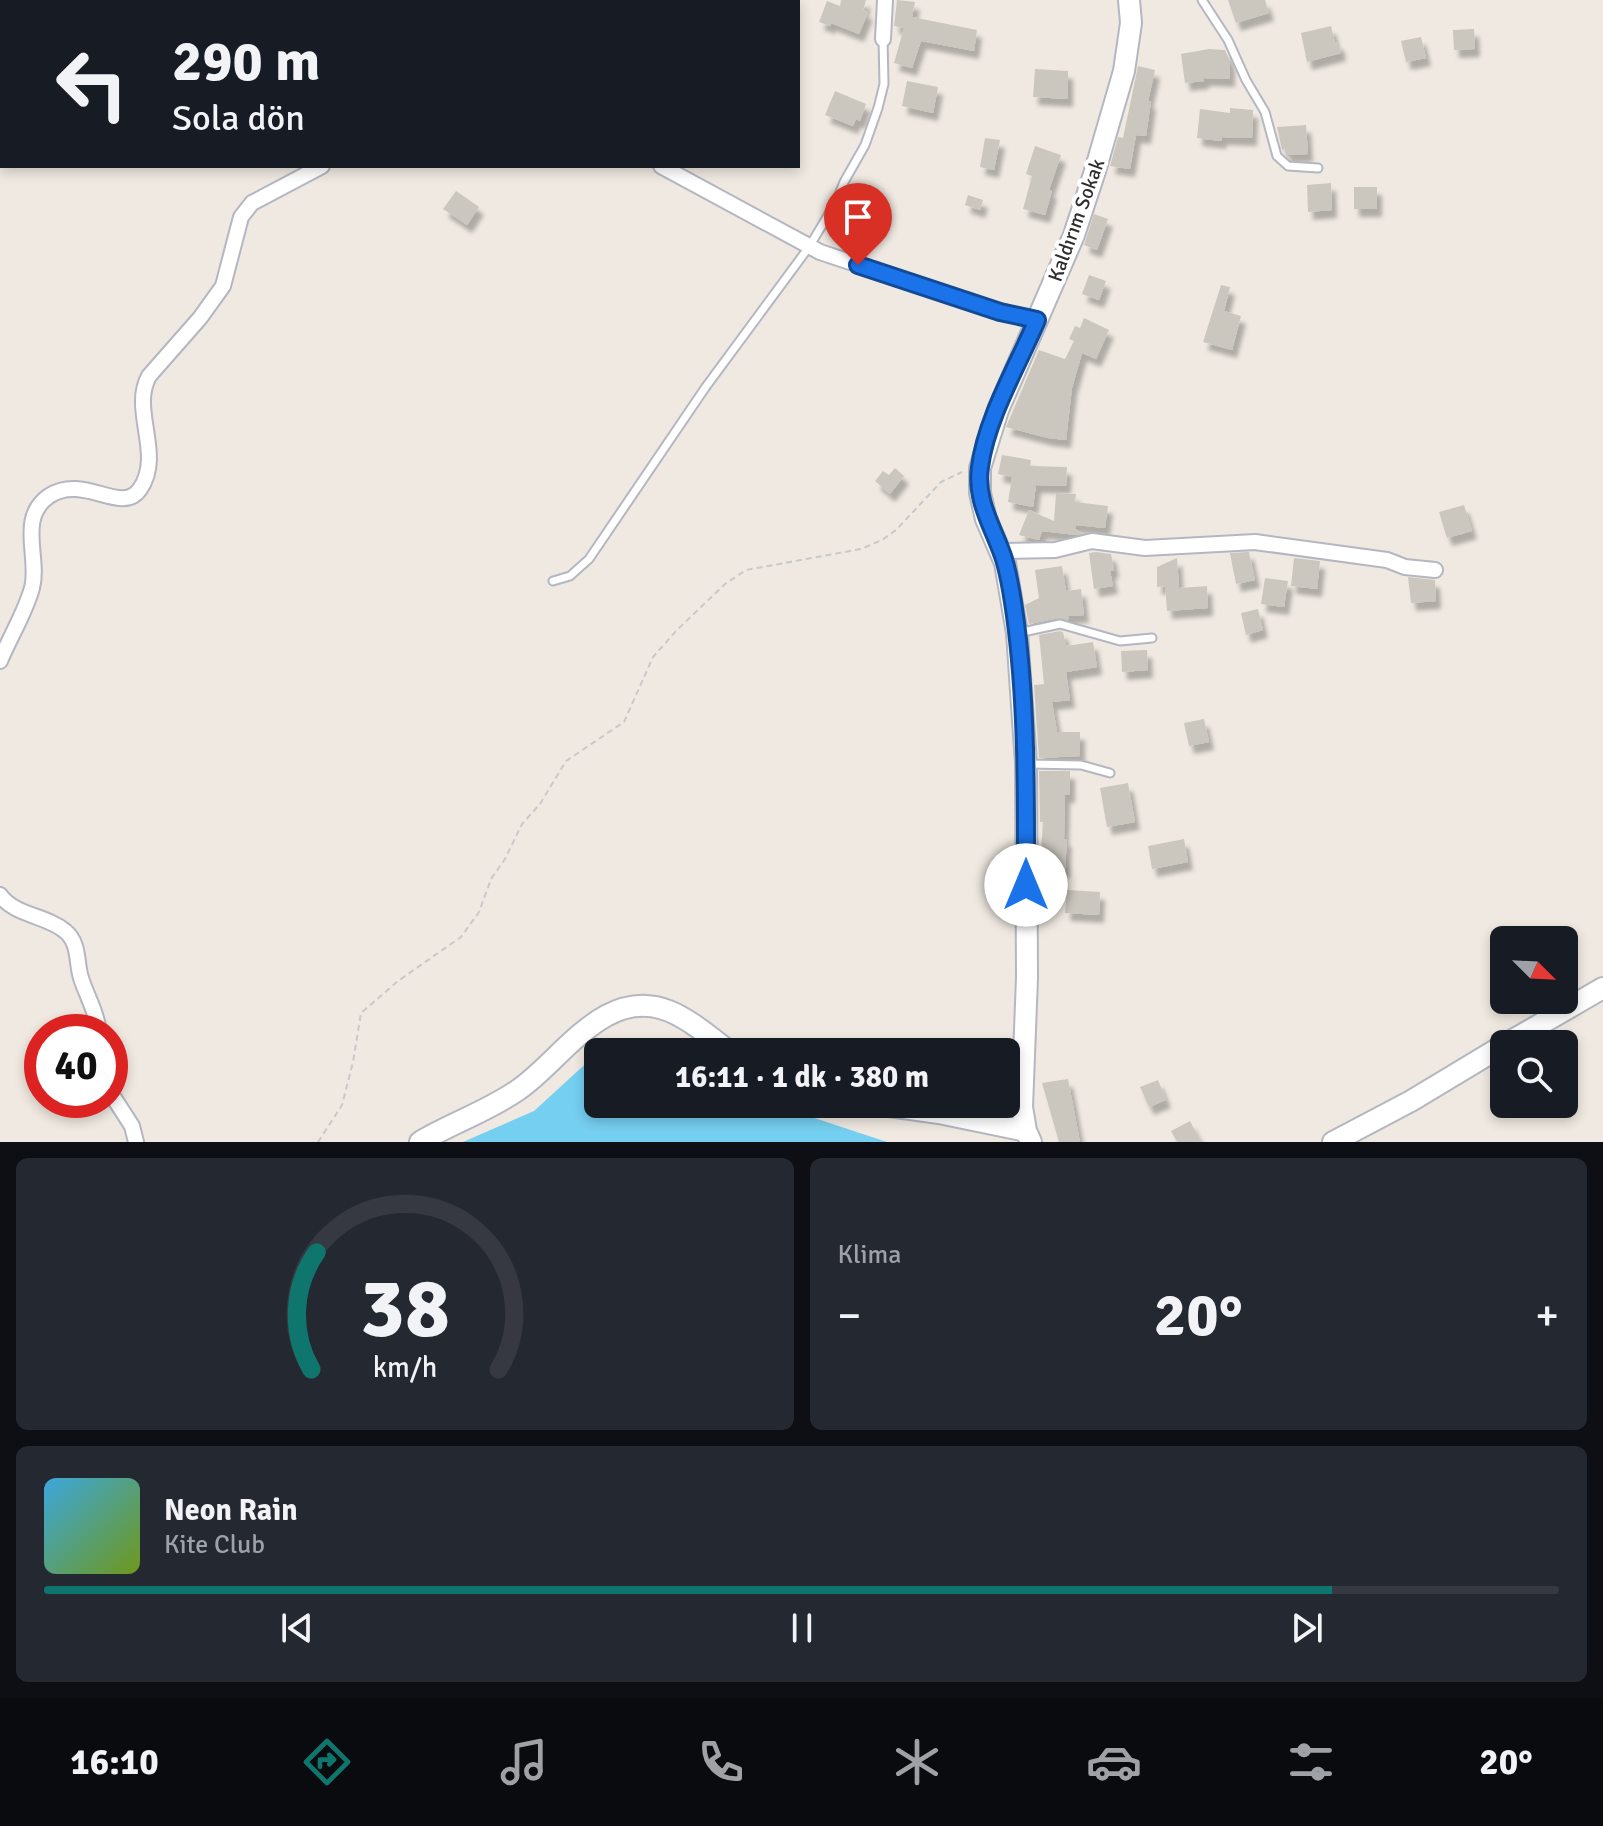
<!DOCTYPE html>
<html lang="tr">
<meta charset="utf-8">
<style>
:root{--surface:#171b24;--page:#242831;--text:#f1f3f6;--muted:#9ea1a6;--line:#363941;--accent:#0f766e}
body{margin:0;font-family:Signika,sans-serif;background:var(--page);color:var(--text);height:100vh;display:flex;flex-direction:column;font-size:30px;white-space:nowrap}
*{box-sizing:border-box;margin:0}
p{font-size:26px;color:var(--muted)}
.icon{flex:none;width:44px;height:44px;fill:none;stroke:currentColor;stroke-width:2;stroke-linecap:round;stroke-linejoin:round}
.map{position:relative;height:1142px;overflow:hidden}
.sheet{display:flex;flex-direction:column;gap:16px;padding:16px;background:#0d0f14;flex:1}
.sheet>*{flex:none}
.guide{position:absolute;left:0px;top:0px;width:800px;height:168px;box-shadow:0 4px 12px #0003;background:#171b24;color:var(--text);overflow:hidden}
.needle{width:52px;rotate:114deg}
.fabs{position:absolute;left:1490px;top:926px;display:grid;gap:16px}
.fabs a{display:grid;place-items:center;width:88px;height:88px;border-radius:12px;background:var(--surface);box-shadow:0 4px 12px #0003;font-size:40px}
.speed{position:absolute;left:24px;top:1014px;display:flex;gap:16px;font-size:40px;font-weight:700;text-align:center}
.speed>*{display:grid;place-content:center;width:104px;height:104px;border-radius:50%;background:var(--surface);box-shadow:0 4px 12px #0003;line-height:1}
.speed .limit{border:12px solid #d22;background:#fff;color:#111}
.pin{position:absolute;display:grid;place-items:center;width:68px;height:68px;color:#fff;margin:-82px -34px;border-radius:50% 50% 50% 0;rotate:-45deg;box-shadow:0 0 8px #0007}
.pin .icon{rotate:45deg}
.me{position:absolute;width:88px;margin:-44px;rotate:0deg;stroke-linejoin:round;filter:drop-shadow(0 0 6px #0008)}
.turn{display:flex;align-items:center;gap:28px;height:168px;padding:0 40px;font-size:36px}
.turn .icon{width:104px;height:104px;stroke-width:2.5}
.turn b{display:block;font-size:56px;line-height:68px}
.big{font-size:60px;font-weight:700;line-height:1.1}
.sheet .tile{flex:1;display:flex;flex-direction:column;justify-content:center;gap:12px;min-width:0;padding:0 28px;border-radius:12px;background:var(--page)}
.sheet .dial{align-items:center;gap:0}
.dial svg{height:208px;overflow:visible;fill:none;stroke:var(--line);stroke-width:7;stroke-linecap:round;text-anchor:middle}
.dial text{fill:var(--text);stroke:none}
.song{display:flex;align-items:center;gap:24px}
.cover{width:96px;height:96px;border-radius:12px;background:linear-gradient(135deg,hsl(200 70% 55%),hsl(80 70% 35%))}
.played{height:8px;border-radius:4px;background:linear-gradient(90deg,var(--accent) 85%,var(--line) 85%)}
.keys{display:flex;justify-content:space-around;direction:ltr}
.heat{display:flex;justify-content:space-between;align-items:center;font-size:44px;direction:ltr}
.sheet .tiles{flex:1;display:grid;gap:16px;grid-template-columns:1fr 1fr}
.tile:last-child{grid-column:span 2}
.trip{position:absolute;left:584px;top:1038px;width:436px;height:80px;border-radius:12px;background:var(--surface);box-shadow:0 4px 12px #0003;font-weight:700;line-height:80px;text-align:center}
.tab-bar{display:flex;height:128px;justify-content:space-around;align-items:center;background:#090b0e;color:var(--muted)}
.tab-bar .icon{width:56px;height:56px}
.tab-bar .on{color:var(--accent)}
.tab-bar b{font-size:36px;color:var(--text)}
.map>svg:first-child{display:block}
.water{fill:#75cff0}
.building{fill:#cbc7bf;filter:url(#shadow)}
.lines{fill:none;stroke-linecap:round;stroke-linejoin:round}
.lane-casing{stroke:#b4b7c1;stroke-width:11}
.street-casing{stroke:#b4b7c1;stroke-width:18}
.secondary-casing{stroke:#b4b7c1;stroke-width:24}
.path{stroke:#c9c9c9;stroke-width:2;stroke-dasharray:6 4;stroke-linecap:butt}
.lane{stroke:#fff;stroke-width:7}
.street{stroke:#fff;stroke-width:14}
.secondary{stroke:#fff;stroke-width:20}
.route-casing{stroke:#114b97;stroke-width:20}
.route{stroke:#1a73e8;stroke-width:14}
.labels{text-anchor:middle;stroke-width:8;stroke-linejoin:round;paint-order:stroke}
.street-label{font-size:20px;fill:#2e2e2e;stroke:#fff}
</style>
<div class="map">
<svg width="1603" height="1142" viewBox="0 0 1603 1142">
<defs>
<filter id="shadow"><feDropShadow dx="5" dy="8" stdDeviation="2" flood-color="#0004"/></filter>
</defs>
<rect width="100%" height="100%" fill="#efe9e1"/>
<path class="water" d="M656 1041 676 1052H613Z
M598 1056V1104H772L887 1142H463L534 1111 593 1057Z"/>
<path class="building" d="M841 0H866L863 10 868 12 859 34 831 23 830 26 819 22 827 1 840 6Z
M897 0 915 2 912 17 977 30 974 51 921 41 912 68 894 63 904 28 894 26Z
M1228 0H1265L1269 13 1236 23Z
M1331 26 1335 43 1339 42 1341 53 1307 62 1301 33Z
M1474 29 1475 49 1454 50 1453 30Z
M1421 37 1426 58 1406 62 1401 41Z
M1209 49 1225 50 1230 61V79L1204 78V81L1185 83 1181 54Z
M1138 66 1155 70 1148 101H1151L1146 136 1136 135 1130 169 1110 166 1118 137 1123 138Z
M1035 69 1068 71V99L1033 97Z
M907 81 938 87 933 113 902 106Z
M835 91 866 104 860 121 856 119 853 126 825 115Z
M1230 108 1253 110 1252 138 1222 137 1221 141 1197 138 1200 109 1230 113Z
M1306 125 1308 154 1286 155 1285 149 1282 150 1277 127Z
M985 138 1000 140 994 170 980 167Z
M1035 146 1061 155 1049 190 1052 191 1045 215 1023 209 1032 176 1026 174Z
M1331 183 1332 210 1308 212 1307 185Z
M1354 187H1377V209H1354Z
M456 191 479 207 467 225 443 209Z
M968 195 983 200 980 210 965 205Z
M1094 214 1108 219 1097 250 1084 245Z
M1089 275 1106 281 1099 300 1082 294Z
M1221 285 1230 287 1224 311 1241 316 1232 350 1203 342Z
M1084 318 1109 330 1096 359 1082 353 1072 388 1066 440 1048 438 1006 427 1039 350 1065 359 1074 341 1069 339 1075 326 1080 328Z
M1002 455 1031 460 1030 466 1067 467 1066 486 1036 485 1033 507 1008 502 1012 477 998 474Z
M895 468 904 476 890 494 875 481 883 471 889 475Z
M1056 493 1076 494 1075 502 1108 506 1105 528 1076 525 1075 529 1083 533 1076 535 1042 531 1039 540 1019 535 1029 510 1054 521Z
M1464 505 1472 531 1447 538 1439 512Z
M1096 552 1111 554 1114 570 1110 571 1113 586 1094 589 1089 553Z
M1249 552 1255 580 1236 584 1230 553Z
M1177 558 1179 588 1207 586 1208 608 1167 611 1165 586 1157 587V567Z
M1294 558 1320 561 1317 589 1291 586Z
M1062 566 1066 591 1081 589 1084 615 1068 616 1069 620 1059 618 1029 624 1025 605 1039 598 1035 570Z
M1408 577 1435 580 1436 601 1411 603Z
M1265 578 1288 581 1284 607 1261 604Z
M1258 609 1263 630 1246 635 1241 613Z
M1060 631 1063 632 1066 646 1093 642 1097 667 1066 672 1070 700 1052 702 1057 732H1080V756L1039 758 1034 685 1044 684 1039 635Z
M1147 650 1148 670 1122 672 1121 651Z
M1204 719 1209 742 1189 746 1184 723Z
M1039 771H1070V795H1065L1064 839H1067L1065 870 1040 869 1043 822H1040Z
M1128 783 1135 822 1107 827 1100 788Z
M1184 839 1188 862 1152 869 1148 846Z
M1067 890 1100 892 1099 915 1065 913Z
M1068 1079 1080 1142H1059L1042 1083Z
M1158 1080 1166 1100 1149 1107 1140 1087Z
M1190 1121 1201 1142H1177L1171 1131Z"/>
<g class="lines">
<g class="lane-casing">
<path id="lane" d="M1202 0 1228 40 1246 80 1265 112 1277 156 1288 166 1318 168
M664 2 665 0
M553 581 570 576 589 559 705 388 809 247 836 202 844 182 865 145 878 108 884 84 883 39
M1018 633 1060 624 1120 641 1152 638
M1029 764 1081 765 1110 773"/>
</g>
<g class="street-casing">
<path id="street" d="M483 2V0
M883 39 885 0
M661 166 820 252 1000 312 1037 320
M1001 551 1055 550 1092 541 1145 548 1255 542 1387 560 1405 567 1435 570
M0 661C10 637 25 613 32 588 40 558 17 518 49 496 84 473 122 516 140 489 164 454 130 410 149 376L200 318 223 286 241 217 252 203 322 166
M0 895C15 916 46 915 65 931 80 943 76 963 81 978 87 997 97 1012 99 1032
M110 1092 132 1126 136 1142"/>
</g>
<g class="secondary-casing">
<path id="secondary" d="M1506 1044 1603 988
M875 1104 939 1113 1026 1131
M420 1142C452 1123 488 1111 518 1090 562 1060 605 985 669 1011 691 1020 711 1038 730 1052
M1031 1142 1026 1131 1022 1107 1027 978 1026 764 1017 633 1005 563 986 519 980 493V468L998 410 1074 235 1095 171 1124 71 1131 23 1129 0
M1333 1142 1411 1101 1504 1045"/>
</g>
<path class="path" d="M318 1142 342 1105 353 1062 361 1013 398 981 461 937 479 912 491 879 505 859 522 824 540 804 566 761 624 722 653 657 676 631 725 584 746 570 861 549 882 540 896 530 941 482 962 472"/>
<use href="#lane" class="lane"/>
<use href="#street" class="street"/>
<use href="#secondary" class="secondary"/>
</g>
<g class="lines">
<g class="route-casing">
<path id="route" d="M858 265 1000 312 1037 320C1018 365 986 419 980 467 975 502 994 528 1004 559 1011 582 1014 607 1017 631 1027 715 1026 801 1026 885"/>
</g>
<use href="#route" class="route"/>
</g>
<g class="labels">
<g class="street-label">
<text transform="translate(1076 220) rotate(-70)" y="7">Kaldırım Sokak</text>
</g>
</g>
</svg>
<div class="fabs">
<a><svg class="needle" viewBox="-14 -14 28 28"><path d="M0-13l5 13h-10z" fill="#e53935"/><path d="M0 13l5-13h-10z" fill="#9ea1a6"/></svg></a>
<a><svg class="icon" aria-label="search" viewBox="0 0 24 24"><circle cx="10" cy="10" r="6"/><path d="M15 15l6 6"/></svg></a>
</div>
<div class="speed"><div class="limit">40</div></div>
<div class="pin" style="left:858px;top:265px;background:#d93025"><svg class="icon" aria-label="arrive" viewBox="0 0 24 24"><path d="M6 21V4h12l-3 4 3 4H6"/></svg></div>
<svg class="me" style="left:1026px;top:885px" viewBox="-20 -20 40 40"><circle r="19" fill="#fff"/><path d="M0-13L10 11 0 6-10 11z" fill="#1a73e8"/></svg>
<div class="trip">16:11 · 1 dk · 380 m</div>
<div class="guide">
<div class="turn"><svg class="icon" aria-label="left" viewBox="0 0 24 24"><path d="M17 20v-9H6M10 6l-5 5 5 5"/></svg><div><b>290 m</b>Sola dön</div></div>
</div>
</div>
<section class="sheet">
<div class="tiles">
<div class="tile dial"><svg viewBox="0 0 100 80">
<path d="M14 69A42 42 0 1 1 86 69"/>
<path d="M14 69A42 42 0 0 1 16 24" stroke="#0f766e"/>
<text x="50" y="56" font-size="32" font-weight="700">38</text>
<text x="50" y="72" font-size="11">km/h</text>
</svg></div>
<div class="tile"><p>Klima</p>
<div class="heat"><a>−</a><b class="big">20°</b><a>+</a></div>
</div>
<div class="tile">
<div class="song"><i class="cover"></i><div><b>Neon Rain</b><p>Kite Club</p></div></div>
<div class="played"></div>
<div class="keys"><svg class="icon" aria-label="previous" viewBox="0 0 24 24"><path d="M18 5L8 12l10 7zM5 5v14"/></svg><svg class="icon" aria-label="pause" viewBox="0 0 24 24"><path d="M8 5v14M16 5v14"/></svg><svg class="icon" aria-label="next" viewBox="0 0 24 24"><path d="M6 5l10 7-10 7zM19 5v14"/></svg></div>
</div>
</div>
</section>
<nav class="tab-bar">
<b>16:10</b>
<svg class="icon on" aria-label="directions" viewBox="0 0 24 24"><path d="M12 3l9 9-9 9-9-9zM9 14v-3h6M13 9l2 2-2 2"/></svg>
<svg class="icon" aria-label="music" viewBox="0 0 24 24"><path d="M9 18V5l10-2v13"/><circle cx="6" cy="18" r="3"/><circle cx="16" cy="16" r="3"/></svg>
<svg class="icon" aria-label="phone" viewBox="0 0 24 24"><path d="M5 4h4l2 5-3 2q2 4 5 5l2-3 5 2v4C11 20 4 13 5 4z"/></svg>
<svg class="icon" aria-label="climate" viewBox="0 0 24 24"><path d="M12 3v18M4 7l16 10M4 17L20 7"/></svg>
<svg class="icon" aria-label="car" viewBox="0 0 24 24"><path d="M5 17H2v-5l4-1 3-4h7l3 4 3 1v5h-3M9 17h6M6 11h13"/><circle cx="7" cy="17" r="2"/><circle cx="17" cy="17" r="2"/></svg>
<svg class="icon" aria-label="filters" viewBox="0 0 24 24"><path d="M4 7h16M4 17h16"/><circle cx="9" cy="7" r="2"/><circle cx="15" cy="17" r="2"/></svg>
<b>20°</b>
</nav>
